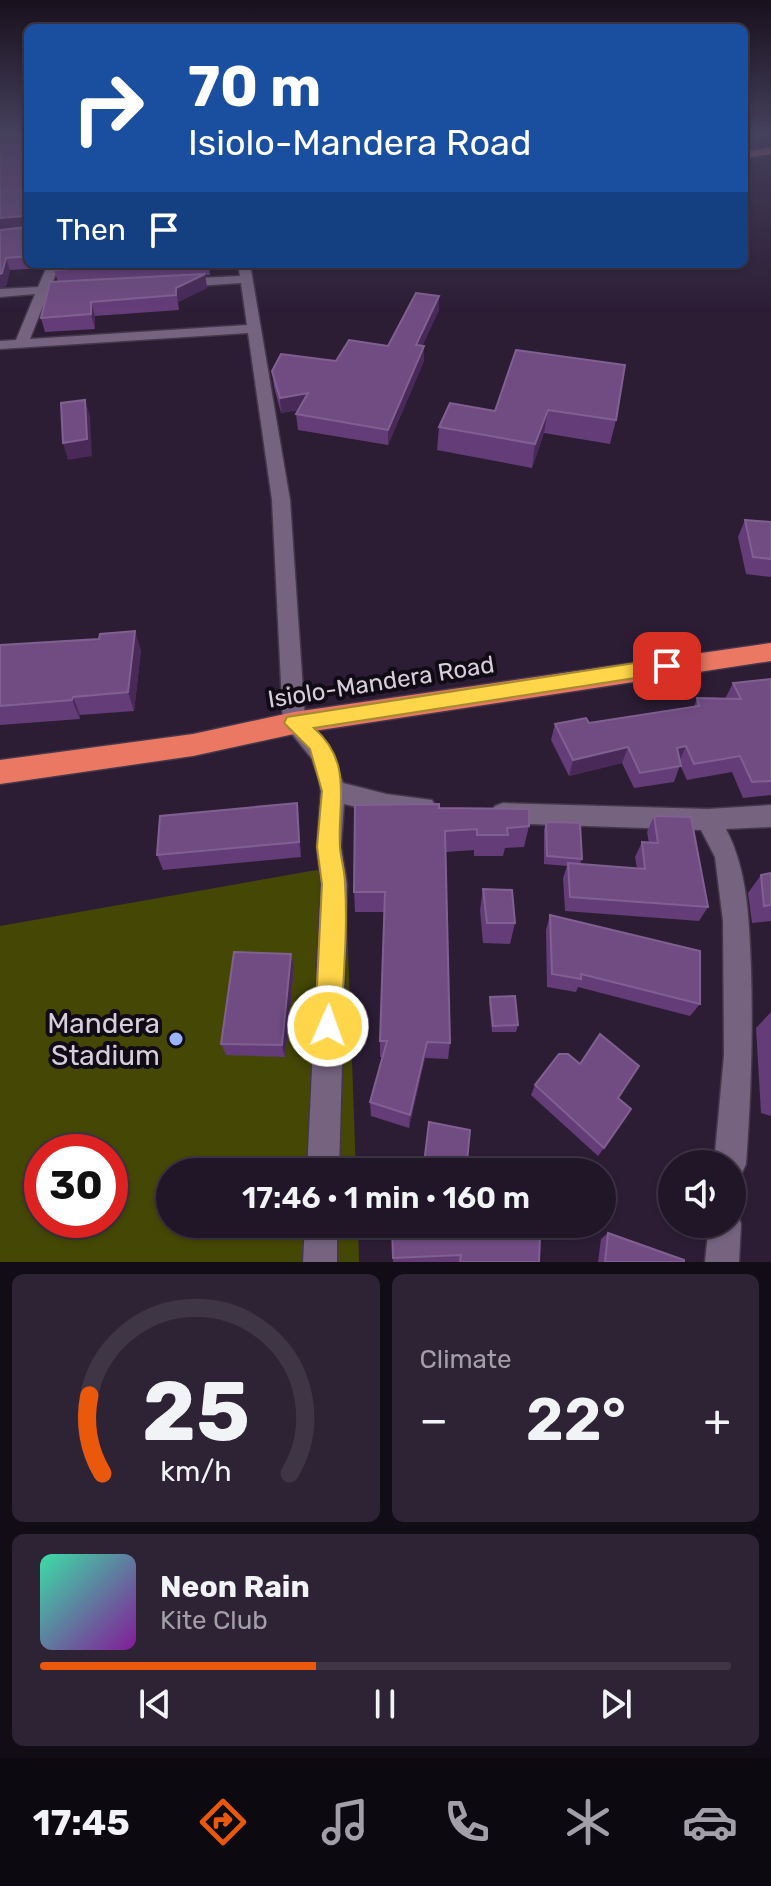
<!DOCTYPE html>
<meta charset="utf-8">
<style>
:root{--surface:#211628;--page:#2d2334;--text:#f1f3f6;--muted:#a29fa8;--line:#3e3545;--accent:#ea580c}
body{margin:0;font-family:Rubik,sans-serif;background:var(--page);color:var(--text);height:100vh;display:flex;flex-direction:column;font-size:30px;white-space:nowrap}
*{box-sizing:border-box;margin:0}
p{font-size:26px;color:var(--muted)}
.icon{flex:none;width:44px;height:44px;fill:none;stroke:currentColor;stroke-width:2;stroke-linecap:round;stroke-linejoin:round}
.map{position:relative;height:1262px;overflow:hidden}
.drawer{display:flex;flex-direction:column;gap:12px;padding:12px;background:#120c16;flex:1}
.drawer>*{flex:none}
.guide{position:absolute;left:24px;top:24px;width:724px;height:244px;border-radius:12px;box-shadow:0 2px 6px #0004,0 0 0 2px var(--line);background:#1a4fa0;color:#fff;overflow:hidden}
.tools{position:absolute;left:658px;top:1150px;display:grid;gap:16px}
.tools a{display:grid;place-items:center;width:88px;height:88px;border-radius:50%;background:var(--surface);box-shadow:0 2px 6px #0004,0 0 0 2px var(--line);font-size:40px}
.speed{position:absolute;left:24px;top:1134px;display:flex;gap:16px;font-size:40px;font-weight:700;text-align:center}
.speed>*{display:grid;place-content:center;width:104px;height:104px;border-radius:50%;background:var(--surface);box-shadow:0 2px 6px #0004,0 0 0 2px var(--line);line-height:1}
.speed .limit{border:12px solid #d22;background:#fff;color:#111}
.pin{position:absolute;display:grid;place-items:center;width:68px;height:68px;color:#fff;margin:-34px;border-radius:16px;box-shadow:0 4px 12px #0006}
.me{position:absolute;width:88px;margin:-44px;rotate:2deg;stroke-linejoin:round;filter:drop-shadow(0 0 6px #0008)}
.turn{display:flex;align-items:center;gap:28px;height:168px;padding:0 32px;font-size:36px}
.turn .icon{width:104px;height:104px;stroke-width:2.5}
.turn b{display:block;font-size:56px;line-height:68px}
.then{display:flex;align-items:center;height:76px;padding:0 32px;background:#0003;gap:16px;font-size:30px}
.big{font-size:60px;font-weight:600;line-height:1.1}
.drawer .card{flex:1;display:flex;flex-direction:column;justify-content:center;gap:12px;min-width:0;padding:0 28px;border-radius:12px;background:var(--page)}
.drawer .dial{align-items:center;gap:0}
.dial svg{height:208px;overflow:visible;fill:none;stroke:var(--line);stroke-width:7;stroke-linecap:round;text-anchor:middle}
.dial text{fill:var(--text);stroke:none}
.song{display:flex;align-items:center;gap:24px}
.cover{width:96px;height:96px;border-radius:12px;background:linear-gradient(135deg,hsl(160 70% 55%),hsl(290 70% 35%))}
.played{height:8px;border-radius:4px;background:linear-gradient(90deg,var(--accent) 40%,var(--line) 40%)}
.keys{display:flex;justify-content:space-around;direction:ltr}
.heat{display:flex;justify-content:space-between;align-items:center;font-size:44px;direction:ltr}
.drawer .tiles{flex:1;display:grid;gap:12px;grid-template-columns:1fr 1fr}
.card:last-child{grid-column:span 2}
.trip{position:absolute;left:156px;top:1158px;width:460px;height:80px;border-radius:40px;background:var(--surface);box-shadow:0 2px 6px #0004,0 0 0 2px var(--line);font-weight:600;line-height:80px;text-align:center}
.dock{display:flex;height:128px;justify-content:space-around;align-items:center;background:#0d0910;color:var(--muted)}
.dock .icon{width:56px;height:56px}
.dock .active{color:var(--accent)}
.dock b{font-size:36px;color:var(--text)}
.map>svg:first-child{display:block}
.green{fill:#454705;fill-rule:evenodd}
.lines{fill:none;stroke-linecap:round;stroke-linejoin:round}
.minor-casing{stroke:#44374a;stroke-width:3}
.major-casing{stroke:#44374a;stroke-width:3}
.highway-casing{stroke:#44374a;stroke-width:3}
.minor{fill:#75637f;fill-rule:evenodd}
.major{fill:#bb706e;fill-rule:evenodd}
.highway{fill:#ea7862;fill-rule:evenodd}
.wall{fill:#643c78}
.shaded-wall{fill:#482958}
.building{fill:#704c83;stroke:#806091;stroke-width:2}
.route{fill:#ffd54a;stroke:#a68a30;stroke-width:2}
.poi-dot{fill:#9ab5fd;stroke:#110b15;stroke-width:3}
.labels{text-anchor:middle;stroke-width:8;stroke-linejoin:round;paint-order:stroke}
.street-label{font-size:24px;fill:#d7cedd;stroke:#110b15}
.near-poi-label{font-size:28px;fill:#d7cedd;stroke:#110b15;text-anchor:end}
</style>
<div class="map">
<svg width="771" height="1262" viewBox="0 0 771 1262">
<rect width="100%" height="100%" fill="#2c1d35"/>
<path class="green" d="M345 865 356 1172H170V1224H358L359 1262H0V926ZM42 1152H110V1220H42Z"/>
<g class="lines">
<g class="minor-casing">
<path id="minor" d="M48 264H60L51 286 73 284 79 288 73 292 48 293 30 339 247 325 241 283 181 287 175 283 181 279 240 276 238 264H250L290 500 305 719 329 746 343 783 386 794 432 800 436 807 432 814C406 824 370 810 344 804L341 847 347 884 339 1172H307L321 884 317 847 321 791 319 779 312 759 283 723 272 500 248 333 0 349V341L16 340 35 294 0 297V289L38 287Z
M503 803 708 809 771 805V827L726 829C748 871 749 920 751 967 753 1034 751 1097 746 1164L741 1175 732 1179V1164H714L724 1055 723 921 715 857 701 830 503 823 495 820 491 813 495 806Z
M732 1210 737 1212 741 1224 739 1262H705L709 1224H732Z
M305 1224H337V1262H303Z"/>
</g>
<g class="major-casing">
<path id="major" d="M771 148V154L744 158V152Z"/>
</g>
<g class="highway-casing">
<path id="highway" d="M771 643V661L294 734 193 756 0 784V760L193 734 294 712Z"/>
</g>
<use href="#minor" class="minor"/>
<use href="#major" class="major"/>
<use href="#highway" class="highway"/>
</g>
<path class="wall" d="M28 134V264H46L43 268 10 270 6 286 0 288Z
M56 264H209L210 275H205L207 288 178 302 179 310 95 316V329L45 332 41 318 58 282 54 270Z
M439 296V310L422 346 424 361 388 445 298 430 296 414 298 410 281 413 274 387 272 371 336 361 388 346Z
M516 350 616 420 610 444 544 433 532 468 437 450 439 427 495 411Z
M745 520 771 522V577L746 574 738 537Z
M0 645 141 650 134 711 80 715V719L0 725Z
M771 679V795L743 798 732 772 687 780 680 765 674 782 634 788 622 763 569 776 551 740 555 724 589 723 694 707 697 698 725 699 733 683Z
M297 803 301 857 163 870 157 855Z
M439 808 529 826 524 847 505 848 503 856H474V850L446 852 450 1043 448 1059 425 1058 409 1128 371 1116 370 1102 383 1057H380V1041L384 912H355L354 892Z
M654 816 708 907 699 921 565 911 563 878 567 866 544 864V830L546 822 582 859 580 864 637 869 635 857 642 842 649 843 647 832Z
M771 873V921L752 923 748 893 761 875Z
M483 889 515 923 510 944 483 943 480 910Z
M550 915 700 1004 690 1016 578 987 576 992 547 987 546 930Z
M291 954 294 967 285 1057 226 1055 221 1044Z
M490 997 518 1025 516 1032H492L489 1003Z
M771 1012V1116L761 1113 756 1028Z
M535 1085 618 1098 604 1148 598 1156 531 1095Z
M416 1226 539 1262H393L392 1227Z
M608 1233 684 1262H598L601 1239Z"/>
<path class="shaded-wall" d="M744 134H762L744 138Z
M24 216 28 228 0 231V218Z
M6 258 10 270 6 286 0 288V274Z
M205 274 207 288 178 302 179 310 176 288Z
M439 296V310L416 360V345Z
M91 302 95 316V329L91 314Z
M424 346V361L388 445V430Z
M308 393 309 408 281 413 280 398Z
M85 400 90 416 92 456 68 460 63 443Z
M548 410 544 433 532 468 535 444Z
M135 631 141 650 134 711 128 692Z
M73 697 80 715V719L72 700Z
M686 746 679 762 677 748Z
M628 747 622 763 569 776 573 760Z
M297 803 299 818 301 857 299 842Z
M291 954 294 967 285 1057 282 1045Z
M427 1042 425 1058 409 1128 410 1115Z"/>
<path class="building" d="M0 134H28V256L6 258 2 273 0 274V230L27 227V219L24 216 0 218Z
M56 264H167L54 270Z
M205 274 176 288V295L91 302V314L41 318 50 282Z
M416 293 439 296 416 345 424 346 388 430 296 414 308 393 280 398 272 371 281 354 336 361 349 340 388 346Z
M516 350 625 365 616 420 548 410 535 444 439 427 450 403 495 411Z
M85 400 87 439 63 443 61 403Z
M745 520 771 522V559L753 557Z
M135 631 128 692 73 697 72 700 0 706V645L99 639 100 634Z
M771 679V781L752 782 740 756 694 764 686 746 677 748 681 766 640 773 628 747 573 760 555 724 586 718 589 723 699 706 697 698 741 699 733 683Z
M297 803 299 842 157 855 160 816Z
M439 804V808L529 809V826L507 828 508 835H477V829L445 831 450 1043 427 1042 410 1115 370 1102 387 1041H380L385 892H354L355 805Z
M654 816 691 817 708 907 570 897 568 863 645 869 642 842 658 843Z
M546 822 580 823 582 859 547 856Z
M771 873V905L764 906 761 875Z
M483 889 512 890 515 923H487Z
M550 915 700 951V1004L581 974V979L552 974Z
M234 952 291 954 282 1045 221 1044Z
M515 996 518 1025 493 1026 490 997Z
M600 1034 639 1066 618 1098 631 1109 604 1148 535 1085 559 1054H568L580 1064Z
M429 1122 470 1130 466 1172H423Z
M416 1224H483L540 1237 539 1262H460L461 1255 393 1258 392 1227 416 1226Z
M608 1233 684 1260V1262H605Z"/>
<linearGradient id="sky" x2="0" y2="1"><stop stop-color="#18101d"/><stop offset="0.43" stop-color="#45405c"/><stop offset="1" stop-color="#45405c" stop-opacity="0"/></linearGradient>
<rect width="771" height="310" fill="url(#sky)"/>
<path class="route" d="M667 658 676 666 667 673 314 728C354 763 337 803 340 848 341 860 345 872 345 884 348 931 343 979 341 1026L338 1035 328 1039 319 1035 315 1026 322 884 317 847 322 791 310 749 284 723 287 717Z"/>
<circle class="poi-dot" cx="176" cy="1039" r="8"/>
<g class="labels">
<g class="street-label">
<text transform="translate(381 682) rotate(-9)" y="8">Isiolo-Mandera Road</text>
</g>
<g class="near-poi-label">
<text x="160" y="1033">Mandera<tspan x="160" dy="32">Stadium</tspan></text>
</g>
</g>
</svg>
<div class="tools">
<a><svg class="icon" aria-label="sound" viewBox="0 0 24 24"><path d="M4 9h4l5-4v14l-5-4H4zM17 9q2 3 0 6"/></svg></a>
</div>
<div class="speed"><div class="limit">30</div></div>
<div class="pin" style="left:667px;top:666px;background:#d93025"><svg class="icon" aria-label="arrive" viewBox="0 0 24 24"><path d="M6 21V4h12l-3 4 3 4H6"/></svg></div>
<svg class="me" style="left:328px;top:1026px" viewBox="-20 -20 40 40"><circle r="17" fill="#ffd54a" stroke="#fff" stroke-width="3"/><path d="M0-11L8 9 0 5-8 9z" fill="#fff"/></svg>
<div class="trip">17:46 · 1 min · 160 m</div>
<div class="guide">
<div class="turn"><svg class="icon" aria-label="right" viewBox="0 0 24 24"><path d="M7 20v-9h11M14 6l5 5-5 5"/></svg><div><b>70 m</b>Isiolo-Mandera Road</div></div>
<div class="then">Then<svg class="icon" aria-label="arrive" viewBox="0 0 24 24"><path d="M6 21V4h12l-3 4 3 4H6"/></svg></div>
</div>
</div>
<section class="drawer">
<div class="tiles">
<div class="card dial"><svg viewBox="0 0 100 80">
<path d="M14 69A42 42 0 1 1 86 69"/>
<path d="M14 69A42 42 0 0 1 9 39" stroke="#ea580c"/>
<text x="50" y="56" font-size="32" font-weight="700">25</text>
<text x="50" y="72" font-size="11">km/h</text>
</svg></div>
<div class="card"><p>Climate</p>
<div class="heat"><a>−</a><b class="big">22°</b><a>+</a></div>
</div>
<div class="card">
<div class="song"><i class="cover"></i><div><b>Neon Rain</b><p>Kite Club</p></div></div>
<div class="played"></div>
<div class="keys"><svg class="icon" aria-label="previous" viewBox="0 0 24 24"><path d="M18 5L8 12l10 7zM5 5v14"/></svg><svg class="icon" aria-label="pause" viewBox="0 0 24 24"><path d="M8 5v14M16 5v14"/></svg><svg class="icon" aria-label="next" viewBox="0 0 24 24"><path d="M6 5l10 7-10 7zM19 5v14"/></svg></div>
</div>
</div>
</section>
<nav class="dock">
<b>17:45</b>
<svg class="icon active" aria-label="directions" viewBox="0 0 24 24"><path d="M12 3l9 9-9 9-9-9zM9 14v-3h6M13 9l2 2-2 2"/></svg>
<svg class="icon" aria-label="music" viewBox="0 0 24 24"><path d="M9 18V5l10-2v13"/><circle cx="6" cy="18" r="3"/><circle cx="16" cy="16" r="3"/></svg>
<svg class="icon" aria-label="phone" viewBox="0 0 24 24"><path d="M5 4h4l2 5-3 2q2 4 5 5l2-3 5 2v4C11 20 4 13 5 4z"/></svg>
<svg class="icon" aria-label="climate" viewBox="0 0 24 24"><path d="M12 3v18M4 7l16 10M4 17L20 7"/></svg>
<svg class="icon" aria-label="car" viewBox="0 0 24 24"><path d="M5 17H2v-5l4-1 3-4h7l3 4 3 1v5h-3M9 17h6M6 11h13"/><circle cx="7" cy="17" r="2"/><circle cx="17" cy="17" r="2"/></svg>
</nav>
